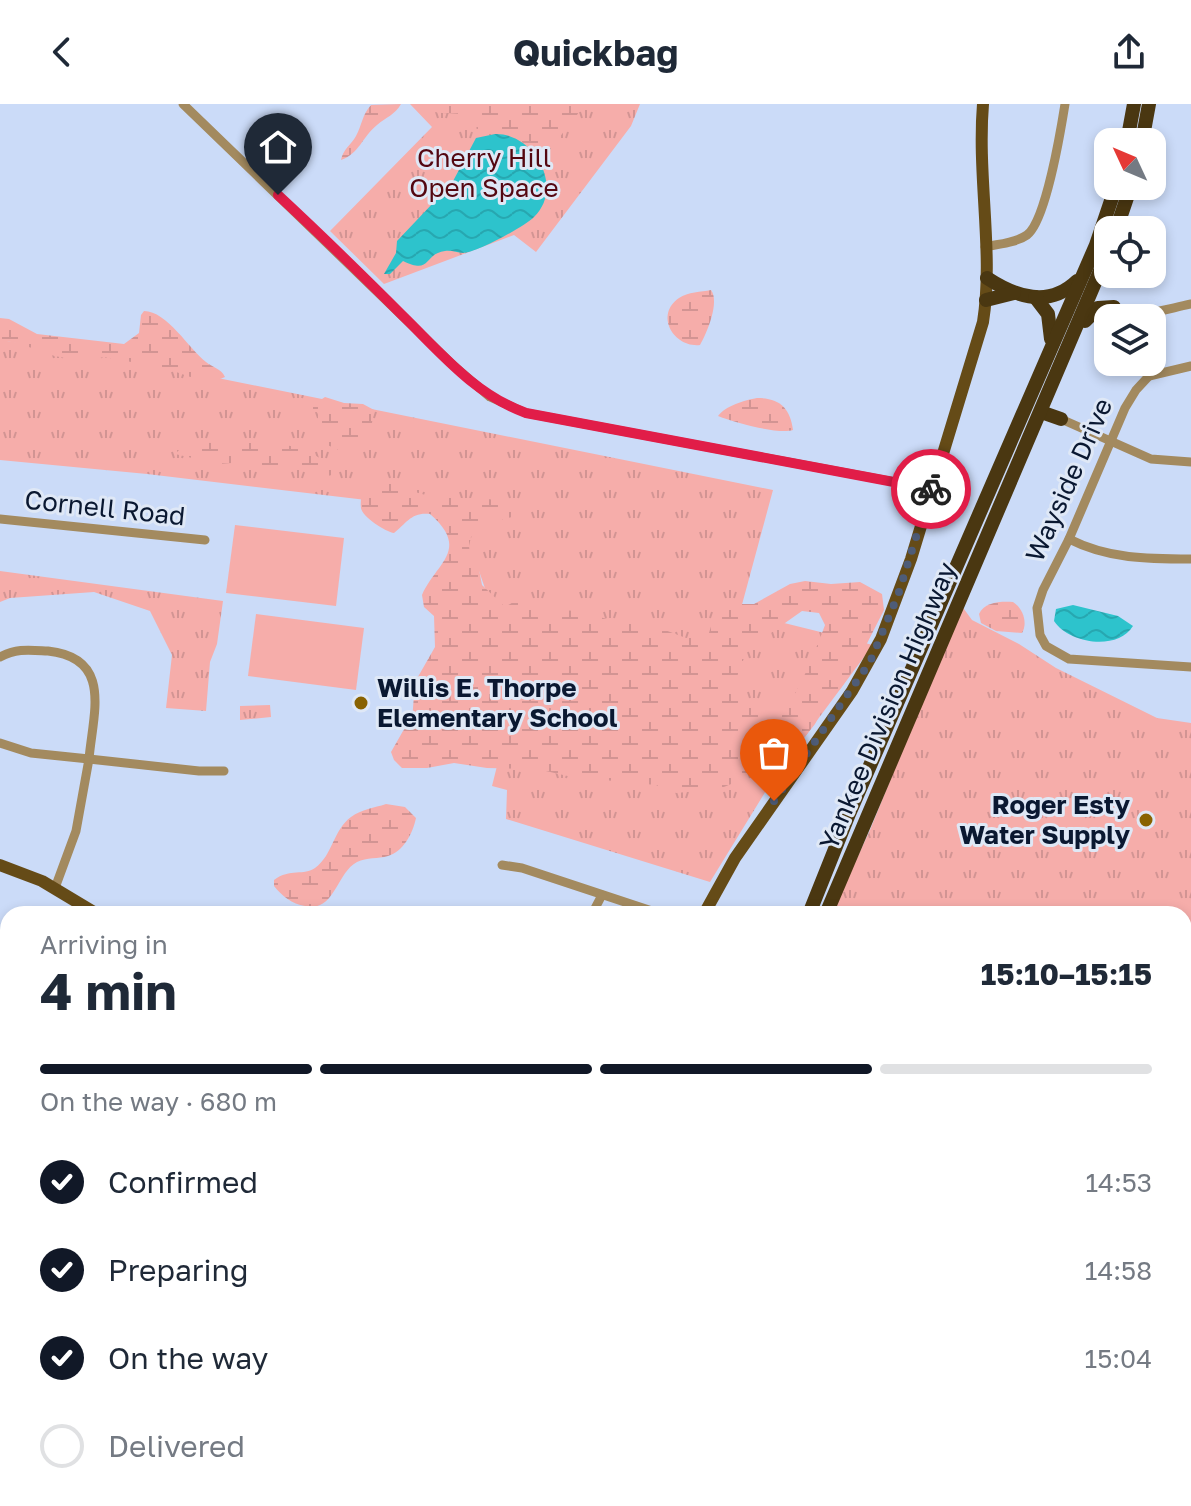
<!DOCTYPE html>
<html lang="en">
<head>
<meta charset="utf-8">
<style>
	:root { --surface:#fff; --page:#f2f2f3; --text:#1f2937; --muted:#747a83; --line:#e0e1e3; --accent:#111827 }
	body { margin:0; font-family:"Golos Text",sans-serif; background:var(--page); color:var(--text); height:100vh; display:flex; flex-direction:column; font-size:30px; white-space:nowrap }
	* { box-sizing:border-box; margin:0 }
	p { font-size:26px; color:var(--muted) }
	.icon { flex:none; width:44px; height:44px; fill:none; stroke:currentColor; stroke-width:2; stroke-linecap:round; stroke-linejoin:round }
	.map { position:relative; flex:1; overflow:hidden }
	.details { position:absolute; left:0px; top:802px; width:1192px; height:600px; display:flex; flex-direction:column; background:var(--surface); border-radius:24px 24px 0 0; box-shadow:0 4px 12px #0003 }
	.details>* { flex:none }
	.needle { width:52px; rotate:314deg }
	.controls { position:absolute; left:1094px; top:24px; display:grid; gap:16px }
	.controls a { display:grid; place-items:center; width:72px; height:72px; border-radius:16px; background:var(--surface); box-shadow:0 4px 12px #0003; font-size:40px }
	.pin { position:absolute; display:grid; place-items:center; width:68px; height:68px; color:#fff; margin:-82px -34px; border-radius:50% 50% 50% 0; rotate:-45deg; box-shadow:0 0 8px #0007 }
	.pin .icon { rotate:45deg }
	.courier { position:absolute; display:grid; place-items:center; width:80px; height:80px; margin:-40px; border:6px solid #e11d48; border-radius:50%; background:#fff; color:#222; box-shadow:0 2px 10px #0007 }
	.headline em { font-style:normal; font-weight:700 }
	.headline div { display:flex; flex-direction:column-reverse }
	.headline { display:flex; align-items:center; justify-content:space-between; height:136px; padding:0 40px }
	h1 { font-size:52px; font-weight:700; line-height:60px }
	.bar { display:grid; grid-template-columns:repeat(4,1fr); gap:12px 8px; align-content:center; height:96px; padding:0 40px }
	.bar i { height:10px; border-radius:6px; background:var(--line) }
	.bar .current { background:var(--accent) }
	.bar p { grid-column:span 4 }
	ol { padding:0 40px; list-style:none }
	li { display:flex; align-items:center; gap:24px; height:88px }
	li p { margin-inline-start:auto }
	li .icon { padding:8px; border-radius:50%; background:var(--accent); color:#fff; stroke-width:4 }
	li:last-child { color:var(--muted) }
	li i { width:44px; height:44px; border:4px solid var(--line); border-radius:50% }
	header { display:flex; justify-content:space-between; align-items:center; height:104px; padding:0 40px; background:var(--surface); font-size:36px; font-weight:700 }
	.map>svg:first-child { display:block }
	.grass { fill:url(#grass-tufts) }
	.wetland { fill:url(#wetland-marsh); fill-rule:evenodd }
	.pitch { fill:#f6adaa }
	.water { fill:url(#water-waves) }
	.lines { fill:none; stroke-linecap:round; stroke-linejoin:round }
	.stream { stroke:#2dc3cc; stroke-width:2 }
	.minor { stroke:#a38a5f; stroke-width:9 }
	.major { stroke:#654b17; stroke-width:12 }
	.highway { stroke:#4a3711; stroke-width:14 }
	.done { stroke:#4e5c77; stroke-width:8; stroke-dasharray:0 14.4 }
	.route { stroke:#e11d48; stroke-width:10 }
	.poi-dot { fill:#896201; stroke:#dfe8f6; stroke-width:3 }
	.labels { text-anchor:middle; stroke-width:6; stroke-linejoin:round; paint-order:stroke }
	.park-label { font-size:26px; fill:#540711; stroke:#dfe8f6 }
	.street-label { font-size:26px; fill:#0a1831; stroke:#dfe8f6 }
	.poi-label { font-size:26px; font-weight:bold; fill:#0a1831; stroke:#dfe8f6; text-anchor:start }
</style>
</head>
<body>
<header><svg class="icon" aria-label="back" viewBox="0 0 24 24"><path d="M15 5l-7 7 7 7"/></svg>Quickbag<svg class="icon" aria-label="share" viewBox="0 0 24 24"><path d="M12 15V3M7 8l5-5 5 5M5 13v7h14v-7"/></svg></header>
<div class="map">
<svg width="1191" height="1402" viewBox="0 0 1191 1402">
	<defs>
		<pattern id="grass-tufts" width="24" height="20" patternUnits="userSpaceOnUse" patternTransform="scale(2)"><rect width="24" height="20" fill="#f6adaa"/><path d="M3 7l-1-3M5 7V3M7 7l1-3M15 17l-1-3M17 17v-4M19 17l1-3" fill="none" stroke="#d29493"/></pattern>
		<pattern id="wetland-marsh" width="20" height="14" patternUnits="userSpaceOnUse" patternTransform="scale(2)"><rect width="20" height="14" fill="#f6adaa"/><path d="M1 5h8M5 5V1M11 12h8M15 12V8" fill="none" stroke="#d29493"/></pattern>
		<pattern id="water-waves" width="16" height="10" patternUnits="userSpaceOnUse" patternTransform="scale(2)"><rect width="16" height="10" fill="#2dc3cc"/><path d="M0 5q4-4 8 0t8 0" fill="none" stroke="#27a7b0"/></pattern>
	</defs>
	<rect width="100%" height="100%" fill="#cbdbf8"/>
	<g class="grass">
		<polygon points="410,0 640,0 631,22 536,148 514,131 384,180 330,127 432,23"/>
		<polygon points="0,236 104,251 773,386 740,508 873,541 772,677 710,778 506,715 507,686 492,682 502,642 490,499 479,467 434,404 147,370 0,356"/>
		<polygon points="0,467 223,497 217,540 210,558 206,607 166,604 172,551 150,507 94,488 10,494 0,498"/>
		<polygon points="961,501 972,516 1019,540 1056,564 1157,614 1191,619 1191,885 1184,884 1184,810 832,808 870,726"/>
		<polygon points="270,601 271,613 240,616 240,602"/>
		<polygon points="0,1240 8,1245 8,1293 0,1283"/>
	</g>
	<g class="wetland">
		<path d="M401,0C395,11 386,13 377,21C363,32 359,50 341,56C343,45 351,41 356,32C362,21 362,11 371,1Z"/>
		<path d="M430,0H583C576,18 560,27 553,46L539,42L532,44L518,36L495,30L476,34C482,0 450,14 432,7Z"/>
		<path d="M711,186C720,198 707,229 700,241C674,244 654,211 679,194C688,188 701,188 711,186Z"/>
		<path d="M144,207C167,207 189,245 206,258C213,264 221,264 225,273C205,283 185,269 165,265C147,261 128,257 110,254C94,252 77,257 60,253C38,249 23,237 0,237V214L9,215L37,230L124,240L139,229L141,211Z"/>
		<polygon points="325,293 344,299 363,300 374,306 369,338 365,342 339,346 318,337 318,309 313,306 313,301"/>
		<path d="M757,294C780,294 790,304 793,326C779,331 733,318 718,312C725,302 745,296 757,294Z"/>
		<path d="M198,338C252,344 290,326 336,366L335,370L328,372L318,364L311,362L288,366L245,358L218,360L175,350L184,341Z"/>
		<path d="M382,376C399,379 413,389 430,392C457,398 493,387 515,406V410L512,413L482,420L471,433L469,442L470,451L478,460L482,481L505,503L515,497L535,504L576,507L611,516L657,523L686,534L708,532L714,513L723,506L740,500H754L790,480L805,477L831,480L860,478L882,490L884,506L855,563L841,584L826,599L815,620L776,670L770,671L762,666H753L736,678L719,685L676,689L656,681L572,673L537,665L487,664L454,659L427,664H402L394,656L391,648L403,627L412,617L415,578L435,543L434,512L424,503L422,491C436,459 471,446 430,410C411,408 407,419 394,429C386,428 362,413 361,404C360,398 362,389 362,383L369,377ZM802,507L819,509L825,521C816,545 801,584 786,604L770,603L741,595L735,578L747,546Z"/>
		<path d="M1013,498C1023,504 1028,519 1022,529L996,527L981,519L979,510C984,498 1001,497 1013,498Z"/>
		<path d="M386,700L405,703L416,714C413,729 403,748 388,752C378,755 367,753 357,758C336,769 335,809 305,802C292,800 282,792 274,782V776C290,764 304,772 315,764C333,751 333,726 351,713C362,705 374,704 386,700Z"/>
		<polygon points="1184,896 1191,897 1191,956 1184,952"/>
		<polygon points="98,1394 143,1394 146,1402 104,1402"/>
	</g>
	<g class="pitch">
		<polygon points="235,421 344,434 336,502 226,489"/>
		<polygon points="256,510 364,524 356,586 248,572"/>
	</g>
	<g class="water">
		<path d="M495,30C534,29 565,83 534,113C524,123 476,149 463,149C457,149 452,146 445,147C423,150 432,171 403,157L390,170H384L396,149L397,137L452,79L476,34Z"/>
		<path d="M1073,501L1118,512L1133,522C1118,547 1069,540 1054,517L1056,505Z"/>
	</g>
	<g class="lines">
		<g class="stream">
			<polyline points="0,1258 8,1270"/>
			<polyline points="101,1394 110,1402"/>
		</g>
		<g class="minor">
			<polyline points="183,0 454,262 490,293 526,309 932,385"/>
			<path d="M985,143C997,140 1016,139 1027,131C1046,117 1061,25 1065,0"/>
			<path d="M1114,203C1150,213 1157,207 1191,200"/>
			<polyline points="1148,258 1149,272 1136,286 1125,304 1069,435 1043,486 1037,504 1040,531 1046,542 1069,555 1191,563"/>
			<polyline points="1149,272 1191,262"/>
			<polyline points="1061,315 1151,355 1191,358"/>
			<polyline points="0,415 205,436"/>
			<path d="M1069,435C1108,455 1148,455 1191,455"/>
			<path d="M0,553C17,544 29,546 48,547C113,554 93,609 89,655L31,649L0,639"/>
			<polyline points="502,761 522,764 661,810"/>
			<polyline points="55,784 76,727 89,655 199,667 224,667"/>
			<polyline points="592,810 602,791"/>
			<polyline points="0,935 8,932"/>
			<polyline points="0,1131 8,1135"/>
			<polyline points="1184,1143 1191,1145"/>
			<polyline points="0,1364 8,1379"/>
			<polyline points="16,1394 20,1402"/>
			<polyline points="206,1394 210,1402"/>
			<polyline points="922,1394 928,1402"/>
			<polyline points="41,1402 44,1394"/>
			<polyline points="235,1402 240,1394"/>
		</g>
		<g class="major">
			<polyline points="0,761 42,777 97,810"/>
			<path d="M704,810L735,754L852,587L881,535L911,455L983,218C994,149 977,73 983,0"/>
			<polyline points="1184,1347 1191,1345"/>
			<polyline points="334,1402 340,1394"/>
			<polyline points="666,1402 667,1394"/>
			<polyline points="1007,1402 1032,1394"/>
		</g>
		<g class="highway">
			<polyline points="1127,38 1134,0"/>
			<polyline points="1142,38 1149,0"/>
			<polyline points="1116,126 1131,82"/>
			<path d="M987,174C1016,193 1049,204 1077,177"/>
			<polyline points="1035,193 1048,210 1051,235"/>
			<polyline points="986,196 1014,189"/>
			<polyline points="1085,217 1098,204 1114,203"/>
			<polyline points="1041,308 1061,315"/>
			<polyline points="809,810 849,710 1096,141 1116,82"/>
			<polyline points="826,810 1108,148"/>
			<polyline points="759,1394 761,1402"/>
			<polyline points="770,1394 772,1402"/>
			<polyline points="794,1394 801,1402"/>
			<polyline points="720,1402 720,1394"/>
		</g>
	</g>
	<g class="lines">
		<polyline class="done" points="774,697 870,558 898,491 931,385"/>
		<path class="route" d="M278,91C320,130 361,170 402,211C441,249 474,290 526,309L931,385"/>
	</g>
	<g class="poi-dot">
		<circle cx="361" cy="599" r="8"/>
		<circle cx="1146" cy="716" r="8"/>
	</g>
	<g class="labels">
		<g class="park-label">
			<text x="484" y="63">Cherry Hill<tspan x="484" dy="30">Open Space</tspan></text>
		</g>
		<g class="street-label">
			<text transform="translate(1069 376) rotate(-66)" y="9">Wayside Drive</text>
			<text transform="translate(105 404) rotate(6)" y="9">Cornell Road</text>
			<text transform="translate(888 602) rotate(-67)" y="9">Yankee Division Highway</text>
		</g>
		<g class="poi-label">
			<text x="377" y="593">Willis E. Thorpe<tspan x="377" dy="30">Elementary School</tspan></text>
			<text x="1130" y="710" text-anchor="end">Roger Esty<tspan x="1130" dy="30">Water Supply</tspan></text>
		</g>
	</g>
</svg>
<div class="controls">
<a><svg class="needle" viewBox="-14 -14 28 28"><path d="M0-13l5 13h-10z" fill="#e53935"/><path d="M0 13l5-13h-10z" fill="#747a83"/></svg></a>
<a><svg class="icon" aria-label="locate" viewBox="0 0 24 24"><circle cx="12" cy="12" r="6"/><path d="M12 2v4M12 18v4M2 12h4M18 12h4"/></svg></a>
<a><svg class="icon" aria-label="layers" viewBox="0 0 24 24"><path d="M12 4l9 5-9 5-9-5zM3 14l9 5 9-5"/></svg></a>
</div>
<div class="pin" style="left:774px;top:697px;background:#ea580c"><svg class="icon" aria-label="bag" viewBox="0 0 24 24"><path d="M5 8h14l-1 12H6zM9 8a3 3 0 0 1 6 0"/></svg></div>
<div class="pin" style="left:278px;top:91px;background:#1f2937"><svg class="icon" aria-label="home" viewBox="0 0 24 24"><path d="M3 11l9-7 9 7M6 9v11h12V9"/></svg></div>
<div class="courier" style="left:931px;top:385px"><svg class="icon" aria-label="bike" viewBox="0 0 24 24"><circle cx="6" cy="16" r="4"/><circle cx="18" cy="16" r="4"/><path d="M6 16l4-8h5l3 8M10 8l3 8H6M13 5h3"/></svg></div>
<section class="details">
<div class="headline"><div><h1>4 min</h1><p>Arriving in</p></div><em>15:10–15:15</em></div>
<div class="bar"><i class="current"></i><i class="current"></i><i class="current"></i><i></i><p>On the way · 680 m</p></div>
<ol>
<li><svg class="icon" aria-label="check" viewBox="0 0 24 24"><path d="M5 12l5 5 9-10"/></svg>Confirmed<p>14:53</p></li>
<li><svg class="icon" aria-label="check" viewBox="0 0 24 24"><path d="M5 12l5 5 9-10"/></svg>Preparing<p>14:58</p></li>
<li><svg class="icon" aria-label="check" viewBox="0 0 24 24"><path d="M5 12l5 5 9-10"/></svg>On the way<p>15:04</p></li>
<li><i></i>Delivered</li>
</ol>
</section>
</div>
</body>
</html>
